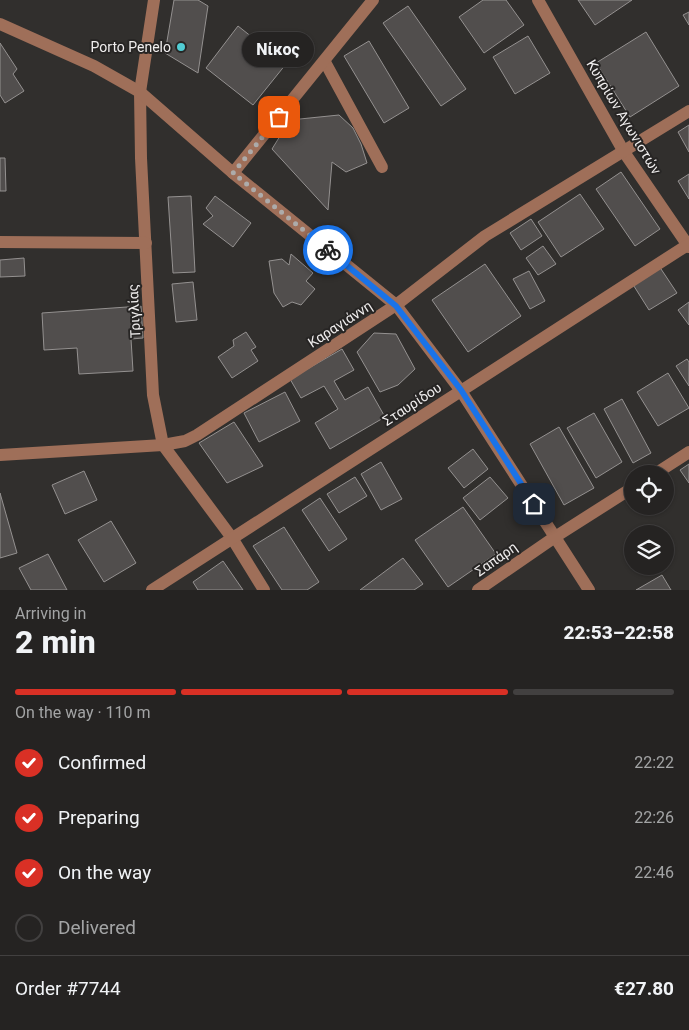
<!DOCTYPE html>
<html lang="en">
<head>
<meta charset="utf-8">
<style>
	:root { --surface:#252322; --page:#312f2f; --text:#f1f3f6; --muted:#a3a4a5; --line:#424040; --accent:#d93025 }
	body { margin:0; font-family:Roboto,sans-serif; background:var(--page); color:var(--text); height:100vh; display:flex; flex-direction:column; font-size:19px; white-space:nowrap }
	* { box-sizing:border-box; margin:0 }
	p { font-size:16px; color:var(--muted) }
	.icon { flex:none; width:28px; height:28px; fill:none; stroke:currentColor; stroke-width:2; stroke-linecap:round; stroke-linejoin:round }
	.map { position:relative; height:590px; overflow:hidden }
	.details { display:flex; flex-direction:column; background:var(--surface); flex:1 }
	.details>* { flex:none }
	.tools { position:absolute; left:624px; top:465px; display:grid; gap:10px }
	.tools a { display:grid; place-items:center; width:50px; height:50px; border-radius:50%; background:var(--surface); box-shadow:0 1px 4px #0004,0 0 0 1px var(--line); font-size:25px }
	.pin { position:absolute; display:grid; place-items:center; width:42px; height:42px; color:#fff; margin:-21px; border-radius:10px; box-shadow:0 2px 8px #0006 }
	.courier { position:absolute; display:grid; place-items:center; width:50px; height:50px; margin:-25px; border:4px solid #1a73e8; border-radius:50%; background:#fff; color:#222; box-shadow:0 1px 6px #0007 }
	.bubble { position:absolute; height:35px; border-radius:18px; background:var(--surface); box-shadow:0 1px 4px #0004,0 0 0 1px var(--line); font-size:16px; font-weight:800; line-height:35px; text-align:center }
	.summary em { font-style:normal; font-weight:800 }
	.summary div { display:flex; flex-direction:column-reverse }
	.summary { display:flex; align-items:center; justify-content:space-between; height:85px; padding:0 15px }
	h1 { font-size:32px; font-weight:800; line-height:38px }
	.bar { display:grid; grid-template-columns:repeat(4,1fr); gap:8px 5px; align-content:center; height:60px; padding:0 15px }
	.bar i { height:6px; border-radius:4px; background:var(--line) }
	.bar .active { background:var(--accent) }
	.bar p { grid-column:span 4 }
	.line { display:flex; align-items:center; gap:12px; padding:0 15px; border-top:1px solid var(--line) }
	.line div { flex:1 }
	ol { padding:0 15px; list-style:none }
	li { display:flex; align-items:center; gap:15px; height:55px }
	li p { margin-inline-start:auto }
	li .icon { padding:5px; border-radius:50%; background:var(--accent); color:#fff; stroke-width:4 }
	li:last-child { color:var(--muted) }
	li i { width:28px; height:28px; border:2px solid var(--line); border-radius:50% }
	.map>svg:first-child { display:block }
	.building { fill:#514e4d; stroke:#949190 }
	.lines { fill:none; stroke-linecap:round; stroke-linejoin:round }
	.minor { stroke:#9f6f59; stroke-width:12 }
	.done { stroke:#adabaa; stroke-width:5; stroke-dasharray:0 9 }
	.route { stroke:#1a73e8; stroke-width:6 }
	.poi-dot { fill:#51ccd3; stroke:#272524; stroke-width:2 }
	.labels { text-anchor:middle; stroke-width:4; stroke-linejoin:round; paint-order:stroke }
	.poi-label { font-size:14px; fill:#f0eeee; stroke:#272524; text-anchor:end }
	.street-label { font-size:14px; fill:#f0eeee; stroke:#272524 }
</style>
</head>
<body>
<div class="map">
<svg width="689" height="590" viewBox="0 0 689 590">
	<rect width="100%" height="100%" fill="#312f2d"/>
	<g class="building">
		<polygon points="174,0 198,0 208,6 198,73 165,53"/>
		<polygon points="483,0 506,0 524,25 484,53 459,17"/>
		<polygon points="578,0 632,0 595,25"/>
		<polygon points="408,6 466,89 441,106 383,23"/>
		<polygon points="689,12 689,25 683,15"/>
		<polygon points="238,26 286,64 253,105 206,68"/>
		<polygon points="646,32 679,86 630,117 596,63"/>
		<polygon points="528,36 550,73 515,94 493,57"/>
		<polygon points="369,41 409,108 384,123 344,56"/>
		<polygon points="0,43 17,69 13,74 24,91 5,103 0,95"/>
		<polygon points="339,115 353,128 361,144 367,163 346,172 332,162 328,210 272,149 290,120"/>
		<polygon points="689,125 689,152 678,132"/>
		<polygon points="0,158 5,158 6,191 0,191"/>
		<polygon points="621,172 660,229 635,246 596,189"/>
		<polygon points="689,174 689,199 678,181"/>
		<polygon points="580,194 604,229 561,257 538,222"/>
		<polygon points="191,196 195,272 173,273 168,197"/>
		<polygon points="215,196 251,223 233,247 203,224 213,216 206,208"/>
		<polygon points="531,219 542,236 521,250 510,233"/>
		<polygon points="543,246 556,264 538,275 526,258"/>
		<polygon points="291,254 313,273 306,281 315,289 301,305 292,302 283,307 274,293 269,261 282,259 289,265"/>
		<polygon points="24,258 25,276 0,277 0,260"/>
		<polygon points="485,264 521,316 468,352 432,300"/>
		<polygon points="659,266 677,293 649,310 632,283"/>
		<polygon points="529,271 545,301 530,309 513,279"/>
		<polygon points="193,282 197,320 176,322 172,284"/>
		<polygon points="689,302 689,325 678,310"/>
		<polygon points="141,306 143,338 131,339 133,371 79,374 77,348 44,350 42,313"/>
		<polygon points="246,332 256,347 251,350 258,361 232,378 218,357 234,346 233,340"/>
		<polygon points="374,333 396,334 415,369 398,385 380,392 357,352"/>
		<polygon points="342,349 354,370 334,381 345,400 368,387 385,417 330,449 315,423 338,409 324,386 301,398 290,379"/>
		<polygon points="687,359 689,362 689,386 676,366"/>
		<polygon points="668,373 689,408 658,426 637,392"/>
		<polygon points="285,392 300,421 259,442 244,413"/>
		<polygon points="622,399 651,453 633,463 604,409"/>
		<polygon points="594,413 622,462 596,478 567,428"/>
		<polygon points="234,422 263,466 227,483 199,443"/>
		<polygon points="559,427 594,488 564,505 530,444"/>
		<polygon points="473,449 488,469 464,488 448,468"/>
		<polygon points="381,462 402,499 381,510 361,474"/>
		<polygon points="689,464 689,483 680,470"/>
		<polygon points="84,471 97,500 65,514 52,485"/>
		<polygon points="355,477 367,496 339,513 327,494"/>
		<polygon points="490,477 508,498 480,520 463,498"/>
		<polygon points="0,493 17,553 0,558"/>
		<polygon points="320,498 347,539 329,551 302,510"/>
		<polygon points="463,507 496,554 448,587 415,540"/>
		<polygon points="111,521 136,563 104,582 78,540"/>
		<polygon points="284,527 319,582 307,590 282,590 253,546"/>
		<polygon points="48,554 67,590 31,590 19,568"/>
		<polygon points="403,558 423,584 414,590 360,590"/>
		<polygon points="223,561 243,590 198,590 193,582"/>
		<polygon points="662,575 671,590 636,590"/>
	</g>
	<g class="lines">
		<g class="minor">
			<polyline points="154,0 140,92 141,158 153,395 163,445 232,538 264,590"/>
			<polyline points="538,0 624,152 689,247"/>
			<polyline points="0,24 94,66 140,92 233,173 396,305 461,391 589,590"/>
			<polyline points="325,62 382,167"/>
			<polyline points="233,173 373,0"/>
			<polyline points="0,242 146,243"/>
			<polyline points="0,455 163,445 185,441 197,435 396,305 485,236 689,111"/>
			<polyline points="655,474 689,452"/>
			<polyline points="152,590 689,244"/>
			<polyline points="478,590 555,537 632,488"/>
		</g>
	</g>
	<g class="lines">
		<polyline class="done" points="279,117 233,173 328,250"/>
		<polyline class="route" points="328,250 396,306 461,390 534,504"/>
	</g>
	<circle class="poi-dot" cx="181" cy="47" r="5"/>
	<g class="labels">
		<g class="poi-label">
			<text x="171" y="52">Porto Penelo</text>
		</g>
		<g class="street-label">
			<text transform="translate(624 117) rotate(59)" y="5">Κυπρίων Αγωνιστών</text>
			<text transform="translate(134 311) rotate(-93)" y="5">Τριγλίας</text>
			<text transform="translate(340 324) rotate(-33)" y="5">Καραγιάννη</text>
			<text transform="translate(412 404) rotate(-33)" y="5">Σταυρίδου</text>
			<text transform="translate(496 559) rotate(-35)" y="5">Σαπάρη</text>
		</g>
	</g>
</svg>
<div class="tools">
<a><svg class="icon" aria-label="locate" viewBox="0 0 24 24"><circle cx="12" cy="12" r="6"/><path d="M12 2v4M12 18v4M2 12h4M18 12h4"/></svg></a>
<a><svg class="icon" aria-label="layers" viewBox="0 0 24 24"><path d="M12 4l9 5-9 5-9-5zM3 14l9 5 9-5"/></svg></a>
</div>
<div class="pin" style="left:279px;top:117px;background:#ea580c"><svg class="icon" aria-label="bag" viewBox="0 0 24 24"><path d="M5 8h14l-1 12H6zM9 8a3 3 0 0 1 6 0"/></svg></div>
<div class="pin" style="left:534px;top:504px;background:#1f2937"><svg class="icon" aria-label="home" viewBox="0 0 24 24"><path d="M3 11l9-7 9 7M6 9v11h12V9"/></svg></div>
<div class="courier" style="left:328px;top:250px"><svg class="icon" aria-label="bike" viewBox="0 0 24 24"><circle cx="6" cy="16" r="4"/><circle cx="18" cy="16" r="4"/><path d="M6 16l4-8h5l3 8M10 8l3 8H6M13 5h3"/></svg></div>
<div class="bubble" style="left:242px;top:32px;width:72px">Νίκος</div>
</div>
<section class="details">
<div class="summary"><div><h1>2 min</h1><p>Arriving in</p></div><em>22:53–22:58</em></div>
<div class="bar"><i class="active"></i><i class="active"></i><i class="active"></i><i></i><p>On the way · 110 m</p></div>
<ol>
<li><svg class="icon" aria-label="check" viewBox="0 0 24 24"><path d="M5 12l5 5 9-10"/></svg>Confirmed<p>22:22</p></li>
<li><svg class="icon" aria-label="check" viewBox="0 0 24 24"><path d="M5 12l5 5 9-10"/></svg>Preparing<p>22:26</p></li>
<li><svg class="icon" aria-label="check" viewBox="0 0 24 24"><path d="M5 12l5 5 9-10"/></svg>On the way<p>22:46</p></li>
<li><i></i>Delivered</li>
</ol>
<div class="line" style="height:65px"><div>Order #7744</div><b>€27.80</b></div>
</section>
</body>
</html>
